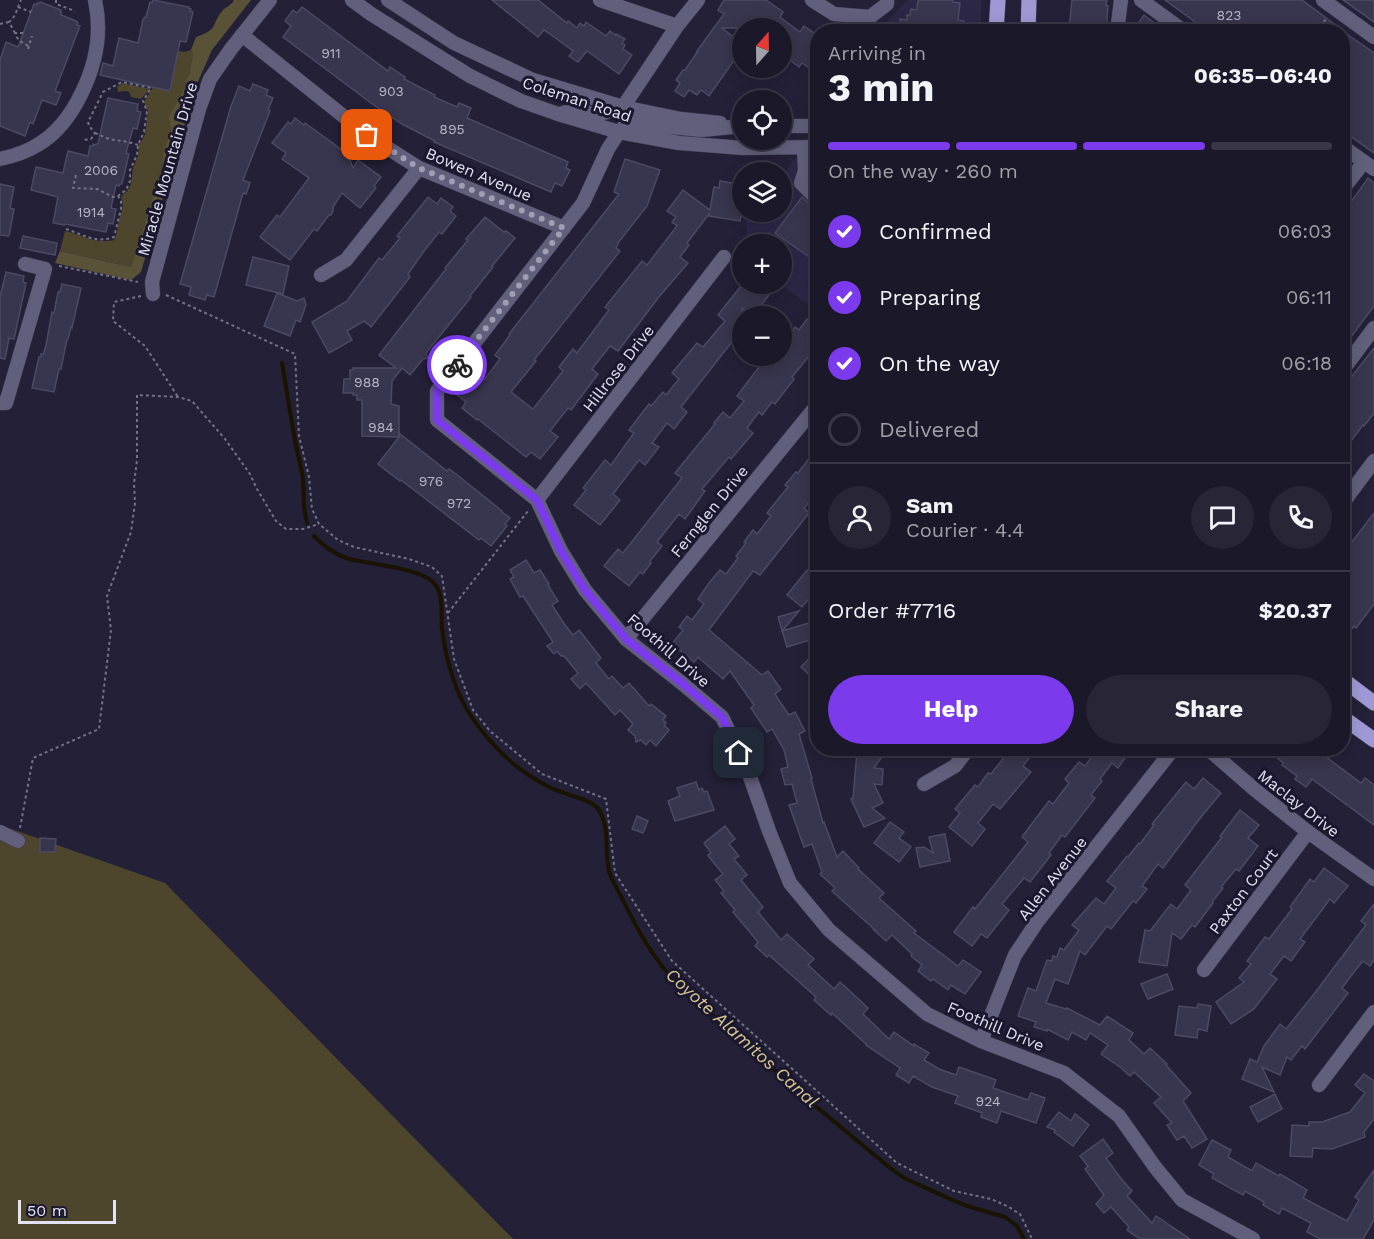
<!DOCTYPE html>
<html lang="en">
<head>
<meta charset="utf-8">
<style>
	:root { --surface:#1b182a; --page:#282536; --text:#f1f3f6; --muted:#a0a0a8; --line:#393747; --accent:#7c3aed }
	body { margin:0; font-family:"Work Sans",sans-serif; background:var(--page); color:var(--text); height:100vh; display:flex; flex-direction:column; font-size:22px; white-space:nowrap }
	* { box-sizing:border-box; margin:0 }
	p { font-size:20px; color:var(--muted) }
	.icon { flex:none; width:33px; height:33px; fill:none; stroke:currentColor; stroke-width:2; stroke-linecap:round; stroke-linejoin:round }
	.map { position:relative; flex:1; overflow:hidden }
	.sheet { position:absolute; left:810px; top:24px; width:540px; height:732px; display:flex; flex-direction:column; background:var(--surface); border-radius:24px; box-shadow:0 3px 15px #0003,0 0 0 2px var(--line) }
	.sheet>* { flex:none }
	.needle { width:39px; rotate:20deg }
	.buttons { position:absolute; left:732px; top:18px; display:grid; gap:12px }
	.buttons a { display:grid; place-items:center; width:60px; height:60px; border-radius:50%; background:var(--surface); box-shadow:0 3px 15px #0003,0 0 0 2px var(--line); font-size:30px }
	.scale { position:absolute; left:18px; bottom:15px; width:98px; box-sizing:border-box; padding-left:6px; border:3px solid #e3e2f2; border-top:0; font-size:16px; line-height:21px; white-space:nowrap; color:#e3e2f2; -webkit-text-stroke:4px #1a172e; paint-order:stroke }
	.pin { position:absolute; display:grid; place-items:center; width:51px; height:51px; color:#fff; margin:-26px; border-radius:12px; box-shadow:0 3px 9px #0006 }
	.courier { position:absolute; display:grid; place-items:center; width:60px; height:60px; margin:-30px; border:4px solid #7c3aed; border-radius:50%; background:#fff; color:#222; box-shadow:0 2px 8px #0007 }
	.headline em { font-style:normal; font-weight:700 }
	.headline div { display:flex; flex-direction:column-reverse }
	.headline { display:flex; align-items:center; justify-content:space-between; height:102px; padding:0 18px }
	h1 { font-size:39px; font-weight:700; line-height:45px }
	.bar { display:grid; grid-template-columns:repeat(4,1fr); gap:9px 6px; align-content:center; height:72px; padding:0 18px }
	.bar i { height:8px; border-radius:4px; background:var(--line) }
	.bar .active { background:var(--accent) }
	.bar p { grid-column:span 4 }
	.line { display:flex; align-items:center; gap:15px; padding:0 18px; border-top:2px solid var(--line) }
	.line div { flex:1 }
	.round { display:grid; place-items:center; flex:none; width:63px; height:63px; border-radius:32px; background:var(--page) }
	ol { padding:0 18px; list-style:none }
	li { display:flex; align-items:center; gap:18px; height:66px }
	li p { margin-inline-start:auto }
	li .icon { padding:6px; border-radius:50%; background:var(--accent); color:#fff; stroke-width:4 }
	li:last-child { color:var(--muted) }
	li i { width:33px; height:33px; border:3px solid var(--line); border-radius:50% }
	.cta { display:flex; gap:12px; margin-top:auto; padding:12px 18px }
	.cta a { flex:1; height:69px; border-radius:36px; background:var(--accent); color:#fff; font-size:24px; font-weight:700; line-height:69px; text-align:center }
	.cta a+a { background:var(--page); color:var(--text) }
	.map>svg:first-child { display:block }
	.built { fill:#2c2746 }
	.green { fill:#4d462c }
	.forest { fill:#5a5237 }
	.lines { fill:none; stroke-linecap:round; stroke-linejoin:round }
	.stream { stroke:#191300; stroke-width:4 }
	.building { fill:#38354e; stroke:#4c4964; stroke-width:1.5 }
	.minor-casing { stroke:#3f3b52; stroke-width:15 }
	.major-casing { stroke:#3f3b52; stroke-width:16 }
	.path { stroke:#747286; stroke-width:2; stroke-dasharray:3 3; stroke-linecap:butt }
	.minor { stroke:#625f7c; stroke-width:14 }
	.major { stroke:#a098d5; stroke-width:15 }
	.done { stroke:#a09eb1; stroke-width:6; stroke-dasharray:0 10.8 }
	.route { stroke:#7c3aed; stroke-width:8 }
	.labels { text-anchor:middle; stroke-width:6; stroke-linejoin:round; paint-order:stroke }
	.number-label { font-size:14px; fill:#b8b7c9 }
	.street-label { font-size:16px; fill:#e3e2f2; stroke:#1a172e }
	.water-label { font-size:18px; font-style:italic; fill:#d6c791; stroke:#1a172e }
</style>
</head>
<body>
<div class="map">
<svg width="1374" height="1239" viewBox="0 0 1374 1239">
	<rect width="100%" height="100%" fill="#242038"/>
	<g class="built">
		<polygon points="908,0 981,0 981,31 876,32"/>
		<polygon points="817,120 817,311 780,284 782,284 782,244 748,244 746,222 754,212 782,212 782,176 792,163"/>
	</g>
	<g class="green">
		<path d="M191,50L193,54L189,75C184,81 186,88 182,95C177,103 172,110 168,119L171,125L172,132L163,164L131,267L60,251L65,231C84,235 93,244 114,240C118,233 117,228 119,221C121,210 125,209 121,197L128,190L131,184L133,168L138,156L139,145L145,135L148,111L144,102L153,87L170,91L178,51L185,52Z"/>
		<polygon points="122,83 150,89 141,99 131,97 129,92 126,91 118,92 117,87"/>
		<polygon points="0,825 165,883 513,1239 0,1239"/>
	</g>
	<path class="forest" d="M234,0H251L212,50L196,86L141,272L131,280L55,263L60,251L131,267L163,164C163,159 163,153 165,148C169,137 175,130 168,119C172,109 178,102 182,93C186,86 184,81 189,75L193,54L191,50L196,37C220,29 210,25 223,10C227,6 231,6 234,0Z"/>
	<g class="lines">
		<g class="stream">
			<polyline points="282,363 295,441 303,477 304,507 307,523"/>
			<path d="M314,536C325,547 334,554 349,559C370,564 416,568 432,581C435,584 438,587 439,592C443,603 441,616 442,628C444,646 448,664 454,681C462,706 477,727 495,746C509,762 530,777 549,787C562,794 592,799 598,809C611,827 604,851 609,871C612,881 618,891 623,900C637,930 654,959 677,984L807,1099L889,1167L904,1178L948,1198L967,1206L1005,1217L1017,1226L1024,1239"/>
		</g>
	</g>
	<g class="building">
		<polygon points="153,0 189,7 189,9 191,9 190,11 193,12 186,42 180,41 170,91 100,75 103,63 113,66 119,38 138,43 143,19 145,17 146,17 150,2 152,3"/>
		<polygon points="492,0 538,0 567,23 568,21 577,28 580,23 584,26 586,22 606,36 610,31 615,35 616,34 625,39 622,43 625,45 623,49 632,55 619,74 587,51 578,62 569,56 573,51 561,42 544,30 538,37"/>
		<polygon points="724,0 766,0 783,12 780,17 800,32 804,26 818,36 818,74 802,63 799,67 782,54 782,28 722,28 742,44 742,47 740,50 741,54 737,56 709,96 701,90 697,95 689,90 684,97 675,91 680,83 676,80 683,70 685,70 698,51 697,51 724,14 718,10"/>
		<polygon points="918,0 953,0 953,2 960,3 958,20 964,21 963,31 899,32 900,19 907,20 907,15 910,15 911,9 917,10"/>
		<polygon points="1072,0 1107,0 1106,5 1108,6 1106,32 1069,29"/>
		<polygon points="1165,0 1302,0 1345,32 1344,32 1374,53 1374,153 1342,130 1342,32 1209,32"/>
		<polygon points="1343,0 1374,0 1374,22"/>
		<polygon points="40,2 61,10 61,15 76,21 78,23 77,25 80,26 55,91 61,93 56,105 42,100 33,124 30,122 25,136 0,126 0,60 6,42 18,47 34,4 37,5 37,3 39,3"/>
		<polygon points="302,7 388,71 390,67 405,77 404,79 435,95 434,97 457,107 459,103 471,108 467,118 568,162 566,168 570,170 562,186 555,183 551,192 434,142 435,141 402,124 371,103 283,37 291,26 285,21 293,10 297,13"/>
		<polygon points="1144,15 1166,32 1132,32"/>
		<polygon points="253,84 268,90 266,95 273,98 268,110 270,111 243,180 250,183 246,194 243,193 214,297 207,295 205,300 189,295 191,287 180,284 231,106 239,86 250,91"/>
		<polygon points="108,98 138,104 137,111 141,112 137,129 133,128 126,153 129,154 122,184 119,184 119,186 116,185 111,208 116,209 113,224 108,223 106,232 65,224 64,225 53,223 58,197 31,190 36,167 63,173 68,151 88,156 90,146 93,146 93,144 95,145 96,144 98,144"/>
		<polygon points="295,118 304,125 305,123 341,149 347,152 353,168 358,160 381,177 374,186 376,188 360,208 342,193 333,207 333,211 331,215 329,215 317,231 314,229 290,260 260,237 277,215 280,217 309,178 282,159 286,153 272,143 288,122 291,124"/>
		<polygon points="625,159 660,170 647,206 618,243 618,244 616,248 620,251 534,360 536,361 511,392 533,409 563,371 559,367 573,349 577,353 609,310 605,307 622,286 642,261 647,265 677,226 672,222 676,217 667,211 683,190 710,210 714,187 719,188 720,181 742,185 742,210 740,221 709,216 709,214 687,243 689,245 680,257 688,263 658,298 618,351 610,346 592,369 598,374 571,410 568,408 550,431 558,437 540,459 531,452 526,457 478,419 477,420 462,408 466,402 456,394 474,372 484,380 500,359 495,355 510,335 509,334 619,194 614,192"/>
		<polygon points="1368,178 1374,183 1374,306 1342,349 1342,210 1349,201 1351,202"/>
		<polygon points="0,184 14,187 10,208 14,209 9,236 0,235"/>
		<polygon points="428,197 437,204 441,198 453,207 450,211 456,216 442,234 439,232 424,251 408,274 410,277 371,327 364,321 347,331 352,340 329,353 312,322 347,301 379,258 382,260 400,238 397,236"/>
		<polygon points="802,197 812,206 818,209 818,263 775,233"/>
		<polygon points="485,217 504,232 506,231 515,238 492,266 493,267 470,296 471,297 426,353 428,358 423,359 410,375 402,368 392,381 391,404 399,406 399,436 400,434 447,471 449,469 456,474 502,511 502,512 510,518 505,524 507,526 491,546 481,538 479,540 401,480 400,481 378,464 399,437 362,436 362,400 357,400 357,395 353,395 353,393 343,393 344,379 350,379 350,370 353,370 353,368 396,368 379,355 446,269 445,268 468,240 466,239"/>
		<polygon points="23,236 57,243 55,255 20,248"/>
		<polygon points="253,257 289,266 283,294 246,285"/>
		<polygon points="6,272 24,276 23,282 26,283 14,339 9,338 5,359 0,358 0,297"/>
		<polygon points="62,284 81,288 72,328 71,327 68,339 67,339 61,369 59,369 54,392 32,388 39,357 41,357 41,354 43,355 46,345 52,312 54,313 58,292 60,292"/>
		<polygon points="753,284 762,284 772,291 753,316 742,308 742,329 681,407 687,412 674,429 667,423 652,443 659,447 645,465 639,460 613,494 620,500 600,525 574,505 586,490 583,488 605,460 611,465 634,433 629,430 649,404 651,406 663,392 666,395 679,379 672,373 697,343 703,347 725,321 718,315 741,286 742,285 742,287 747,290"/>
		<polygon points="277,293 297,301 304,298 306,305 300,322 296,320 290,336 264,326"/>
		<polygon points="807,319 818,327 818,345 792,377 794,379 775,404 772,402 762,415 759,412 747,428 753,433 731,459 729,457 702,489 705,491 685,519 679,514 657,542 662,546 650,561 651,563 643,574 640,572 629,586 604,566 618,549 623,553 682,478 675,473 715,424 714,423 723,412 730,418 744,401 737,396 759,367 768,356 782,356 782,344 795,327 799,330"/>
		<polygon points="1374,348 1374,413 1364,426 1363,425 1342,453 1342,389"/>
		<polygon points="818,453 818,491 804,508 809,513 760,575 753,571 709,630 762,675 768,671 781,689 775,694 780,702 789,715 795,712 805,731 799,734 812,778 811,779 823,823 824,822 837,857 843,851 859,868 858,869 884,893 879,898 916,931 914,933 958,966 963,960 981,972 965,994 951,985 948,990 933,979 931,981 918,971 922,965 911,956 912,954 892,935 886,941 874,930 875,930 832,891 835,888 820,874 822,872 812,844 804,847 789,805 797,803 792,784 785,785 781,769 788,767 784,750 772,729 767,732 751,708 754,705 730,671 723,679 698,657 694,662 672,644 683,630 679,627 687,616 692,620 704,604 698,599 709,583 720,570 726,574 738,558 736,556 746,543 744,542 753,530 757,534 771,516 767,513 788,487 785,485 796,472 798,473 808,460 810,462"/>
		<polygon points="1374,513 1374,604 1356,628 1354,626 1342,642 1342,555"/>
		<polygon points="526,560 534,573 540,570 549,584 548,585 558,601 552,605 565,625 573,635 579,630 601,658 596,663 609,679 612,676 623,688 629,683 649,706 651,704 666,716 663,720 666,723 664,725 669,730 656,746 650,740 646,745 641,740 636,742 635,736 628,730 633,724 620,710 615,715 586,683 580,689 571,679 578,673 564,656 561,656 557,651 554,654 547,646 553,642 523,596 520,597 510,579 514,577 510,570"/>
		<polygon points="818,563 818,600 812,595 802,607 787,595 807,570 810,573"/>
		<polygon points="799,611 782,631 809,623 813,639 787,647 778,617"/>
		<polygon points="818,649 818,683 801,667"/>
		<polygon points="996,748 1037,748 1023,766 1031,772 1000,809 993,804 978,823 985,829 972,846 949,827 960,813 955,809 975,785 978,787 988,773 991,774 1005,756"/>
		<polygon points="1098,748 1132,748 1118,768 1112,763 1100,779 1102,781 1091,795 1095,798 1065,837 1062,835 1049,853 1051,855 1030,882 1024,878 1002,904 1009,910 987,938 981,934 972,946 954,932 973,907 975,909 1028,842 1022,837 1049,801 1053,804 1069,783 1065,779 1079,762 1085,766"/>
		<polygon points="1266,748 1314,748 1361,783 1365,778 1374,785 1374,825 1312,779 1306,787 1295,779 1297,776 1282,765 1283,763"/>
		<polygon points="857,752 884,754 874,768 883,769 882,785 874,784 883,803 872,808 885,818 864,827 851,799 853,798"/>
		<polygon points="1203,778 1221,793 1201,817 1163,868 1158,864 1142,886 1147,889 1136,903 1133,901 1111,929 1107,926 1085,955 1080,951 1068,984 1055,979 1046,1003 1066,1009 1067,1008 1100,1025 1107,1016 1133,1033 1129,1040 1144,1054 1150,1048 1167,1064 1166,1065 1191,1093 1183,1101 1207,1139 1192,1148 1184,1136 1177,1140 1167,1125 1172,1123 1154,1103 1161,1097 1134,1072 1130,1076 1120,1067 1101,1054 1108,1045 1090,1033 1086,1040 1072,1032 1068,1040 1047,1029 1047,1031 1034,1027 1036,1022 1018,1016 1028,988 1036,991 1047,960 1052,961 1053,956 1057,957 1060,948 1064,950 1079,930 1072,925 1096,898 1104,904 1116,888 1107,881 1127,856 1128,857 1139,843 1140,844 1154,825 1152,824 1186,782 1194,789"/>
		<polygon points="696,782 699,790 702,788 704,792 707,791 714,810 675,821 668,801 680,796 677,788"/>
		<polygon points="1240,810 1259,825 1248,838 1258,846 1239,871 1236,869 1221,887 1223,888 1212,902 1213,903 1195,927 1192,925 1181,939 1172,933 1167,966 1139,962 1145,930 1150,931 1171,904 1177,909 1191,890 1185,885 1222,837 1220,836"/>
		<polygon points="637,816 648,821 643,833 632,829"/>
		<polygon points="890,822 904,832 899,838 911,847 899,862 874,843"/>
		<polygon points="725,826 735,839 729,844 739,856 734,859 747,875 741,880 763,907 758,912 781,940 787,934 814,959 808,965 834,989 840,982 852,993 868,1008 863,1014 889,1039 894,1032 914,1046 914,1044 929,1053 924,1060 939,1069 956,1075 959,1067 996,1080 993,1088 1028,1100 1031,1093 1045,1098 1036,1123 1001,1111 997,1123 981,1117 982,1113 955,1103 958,1096 932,1087 913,1076 909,1083 896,1075 900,1068 866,1045 866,1044 832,1013 831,1015 814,1000 816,997 769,955 767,957 755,946 758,942 733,912 735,910 721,893 724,891 715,880 723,874 709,857 708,855 711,853 704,843"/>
		<polygon points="945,834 950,861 920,867 916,848 924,847 933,853 929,837"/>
		<polygon points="40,838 56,839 55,852 40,852"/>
		<polygon points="1324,868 1348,886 1334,903 1330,899 1300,939 1305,942 1291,961 1284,956 1270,974 1277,979 1254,1009 1231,1024 1216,1002 1244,982 1239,978 1251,964 1247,961 1265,937 1269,939 1292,909 1290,907 1310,879 1314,882"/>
		<polygon points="1374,904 1374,960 1370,966 1363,961 1354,972 1342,988 1348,993 1305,1049 1302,1046 1291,1060 1287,1057 1280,1075 1262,1067 1274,1092 1242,1079 1250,1059 1257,1062 1264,1046 1280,1024 1286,1029 1314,994 1366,925 1361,921"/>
		<polygon points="1167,974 1173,989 1148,999 1141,984"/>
		<polygon points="1198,1004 1211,1006 1207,1031 1198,1029 1197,1038 1175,1035 1179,1006 1197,1008"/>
		<polygon points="1364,1074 1374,1081 1374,1119 1364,1132 1365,1137 1332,1149 1313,1148 1312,1157 1290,1156 1292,1125 1309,1126 1309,1122 1322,1122 1350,1112 1365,1093 1355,1085"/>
		<polygon points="1275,1094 1282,1109 1258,1122 1250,1107"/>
		<polygon points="1059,1112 1071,1121 1075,1114 1089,1125 1073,1146 1054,1132 1055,1130 1047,1127"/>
		<polygon points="1103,1139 1113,1153 1106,1158 1119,1176 1132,1191 1127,1196 1152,1223 1156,1216 1190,1239 1140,1239 1127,1230 1129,1227 1111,1207 1104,1213 1096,1204 1104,1195 1085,1169 1088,1166 1080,1156"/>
		<polygon points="1212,1140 1231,1150 1228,1157 1252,1171 1256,1163 1279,1176 1280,1174 1307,1190 1303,1198 1347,1221 1359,1200 1355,1197 1374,1170 1374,1220 1363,1239 1320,1239 1307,1232 1311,1223 1282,1208 1279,1214 1263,1205 1264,1202 1245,1191 1243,1195 1212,1178 1214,1174 1199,1165"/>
	</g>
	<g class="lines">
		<defs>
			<g id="minor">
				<polyline points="352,0 371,14 470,76 521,101 558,114 619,132 679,143 743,148 818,147"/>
				<polyline points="388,0 454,43 533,80 623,107 681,119 720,123"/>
				<polyline points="600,0 677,26"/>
				<polyline points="812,0 834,14 870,17 887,4 887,0"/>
				<polyline points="1141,0 1185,32"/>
				<polyline points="1323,0 1374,37"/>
				<polyline points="1117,32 1121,0"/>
				<polyline points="242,35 367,135 419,168 564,228"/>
				<polyline points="560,114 577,109 592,114 603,113 623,107 677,26 698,0"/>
				<polyline points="742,126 702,130 628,123 619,132 608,149 583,203 437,391 437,420 537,500 561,551 585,590 626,639 683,684 722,717 748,771 769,831 790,883 829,930 927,1014 981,1041 1064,1073 1119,1116 1155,1167 1182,1200 1253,1239"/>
				<polyline points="782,126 818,126"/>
				<polyline points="1342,146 1374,169"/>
				<polyline points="804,148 805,171 801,183 818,200"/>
				<path d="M0,159C14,156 27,152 39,144C74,123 98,68 98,28C98,19 97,9 95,0"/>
				<polyline points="1342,190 1364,162"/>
				<polyline points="321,275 346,260 419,168"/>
				<polyline points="153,294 152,282 199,109 210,79 231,49 270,0"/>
				<polyline points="1342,371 1374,328"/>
				<polyline points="0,403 6,403 45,269 25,264"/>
				<polyline points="537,500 724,257"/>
				<polyline points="1342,504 1374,461"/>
				<polyline points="626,639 818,404"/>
				<polyline points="1207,748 1254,789 1308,832 1374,879"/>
				<polyline points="924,784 955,766 969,748"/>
				<polyline points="0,832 18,841"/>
				<polyline points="1204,970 1308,832"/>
				<polyline points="981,1041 1015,955 1037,922 1174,748"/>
				<polyline points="1319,1085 1374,1012"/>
			</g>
			<g id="major">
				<polyline points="996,32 998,0"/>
				<polyline points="1028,32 1029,0"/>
				<polyline points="1342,679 1374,703"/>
				<polyline points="1342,717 1374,740"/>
			</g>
		</defs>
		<use href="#minor" class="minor-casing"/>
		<use href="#major" class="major-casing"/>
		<g class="path">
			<polyline points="56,0 56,4 75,11"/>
			<polyline points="18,7 31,12"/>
			<polyline points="0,24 9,22"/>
			<polyline points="1317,32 1326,19"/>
			<path d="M15,33L9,22C16,17 17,8 21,0"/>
			<path d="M23,33H15C17,40 22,43 29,46"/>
			<polyline points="28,49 32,36"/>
			<polyline points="95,133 109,139 128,142 138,145"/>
			<polyline points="76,175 73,188 97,189 113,197 118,196 126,190 130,181 130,170 137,155 138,145 144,132 147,111 143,101 151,88 122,82 103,92 88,122 89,126 95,133 91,139 83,140"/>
			<path d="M66,229C82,234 96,244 114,237L121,209V201L118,196"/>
			<polyline points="59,266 138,282"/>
			<polyline points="166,295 295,354 299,436 309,477 312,509 319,524 338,540 354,547 409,559 432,567 442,576 454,659 473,710 490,731 542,774 606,799 615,873 672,961 897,1163 954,1191 991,1199 1007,1206 1020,1214 1032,1239"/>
			<polyline points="141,296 114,302 113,321 145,346 178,397"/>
			<polyline points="448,613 528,511"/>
			<polyline points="1189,754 1190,759"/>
			<polyline points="20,828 33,758 99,729 111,630 107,596 131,532 135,503 134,484 137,460 137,395 178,397 192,401 225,439 250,474 257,489 276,521 286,529 303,529 319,524"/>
		</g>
		<use href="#minor" class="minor"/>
		<use href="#major" class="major"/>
	</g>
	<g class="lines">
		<polyline class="done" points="367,135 419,168 564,228 457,365"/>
		<polyline class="route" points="457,365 437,391 437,420 537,500 561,551 585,590 626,639 683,684 722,717 739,753"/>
	</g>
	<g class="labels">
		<g class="number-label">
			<text x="1229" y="20">823</text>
			<text x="331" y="58">911</text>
			<text x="391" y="96">903</text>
			<text x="452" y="134">895</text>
			<text x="101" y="175">2006</text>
			<text x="91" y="217">1914</text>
			<text x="367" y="387">988</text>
			<text x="381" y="432">984</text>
			<text x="431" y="486">976</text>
			<text x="459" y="508">972</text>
			<text x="988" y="1106">924</text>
		</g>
		<g class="street-label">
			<text transform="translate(577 99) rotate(18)" y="6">Coleman Road</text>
			<text transform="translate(167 169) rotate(-74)" y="6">Miracle Mountain Drive</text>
			<text transform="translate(479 174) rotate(23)" y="6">Bowen Avenue</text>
			<text transform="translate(618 368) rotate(-52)" y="6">Hillrose Drive</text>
			<text transform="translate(709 511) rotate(-51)" y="6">Fernglen Drive</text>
			<text transform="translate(669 650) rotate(41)" y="6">Foothill Drive</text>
			<text transform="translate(1299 803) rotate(38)" y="6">Maclay Drive</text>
			<text transform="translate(1052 878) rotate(-52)" y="6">Allen Avenue</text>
			<text transform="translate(1243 891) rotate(-53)" y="6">Paxton Court</text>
			<text transform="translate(996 1026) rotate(23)" y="6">Foothill Drive</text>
		</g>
		<g class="water-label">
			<text transform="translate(742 1038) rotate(42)" y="6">Coyote Alamitos Canal</text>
		</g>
	</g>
</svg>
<div class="buttons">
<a><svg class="needle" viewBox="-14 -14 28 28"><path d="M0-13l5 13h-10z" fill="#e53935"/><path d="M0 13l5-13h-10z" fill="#a0a0a8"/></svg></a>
<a><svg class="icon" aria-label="locate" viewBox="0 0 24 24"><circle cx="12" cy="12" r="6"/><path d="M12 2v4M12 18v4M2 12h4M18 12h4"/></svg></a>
<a><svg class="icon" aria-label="layers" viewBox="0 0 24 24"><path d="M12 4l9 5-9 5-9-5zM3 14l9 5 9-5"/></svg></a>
<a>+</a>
<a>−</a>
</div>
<div class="scale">50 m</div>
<div class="pin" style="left:367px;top:135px;background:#ea580c"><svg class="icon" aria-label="bag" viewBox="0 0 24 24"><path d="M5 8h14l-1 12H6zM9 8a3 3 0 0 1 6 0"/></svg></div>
<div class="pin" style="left:739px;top:753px;background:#1f2937"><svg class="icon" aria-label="home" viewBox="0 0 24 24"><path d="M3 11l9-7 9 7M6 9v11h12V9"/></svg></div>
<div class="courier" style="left:457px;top:365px"><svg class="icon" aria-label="bike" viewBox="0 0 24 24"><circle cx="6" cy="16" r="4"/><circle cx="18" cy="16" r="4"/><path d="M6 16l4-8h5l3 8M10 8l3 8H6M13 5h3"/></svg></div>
<section class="sheet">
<div class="headline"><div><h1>3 min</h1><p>Arriving in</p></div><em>06:35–06:40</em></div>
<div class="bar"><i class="active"></i><i class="active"></i><i class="active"></i><i></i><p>On the way · 260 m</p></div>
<ol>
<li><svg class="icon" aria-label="check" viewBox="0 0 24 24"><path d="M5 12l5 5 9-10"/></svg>Confirmed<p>06:03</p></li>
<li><svg class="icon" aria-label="check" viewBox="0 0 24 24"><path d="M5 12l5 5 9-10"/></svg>Preparing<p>06:11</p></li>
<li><svg class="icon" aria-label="check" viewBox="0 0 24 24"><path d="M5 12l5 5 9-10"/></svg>On the way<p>06:18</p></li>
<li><i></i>Delivered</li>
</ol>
<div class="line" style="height:108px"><a class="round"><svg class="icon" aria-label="person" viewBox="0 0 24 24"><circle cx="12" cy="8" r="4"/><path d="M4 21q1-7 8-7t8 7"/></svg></a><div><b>Sam</b><p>Courier · 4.4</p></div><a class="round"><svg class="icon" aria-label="chat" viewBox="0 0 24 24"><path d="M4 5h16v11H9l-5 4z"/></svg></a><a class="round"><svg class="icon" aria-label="phone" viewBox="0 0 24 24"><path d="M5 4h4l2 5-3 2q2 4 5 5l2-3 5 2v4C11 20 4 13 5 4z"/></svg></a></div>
<div class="line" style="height:78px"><div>Order #7716</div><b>$20.37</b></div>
<div class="cta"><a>Help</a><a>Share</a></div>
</section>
</div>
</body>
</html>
